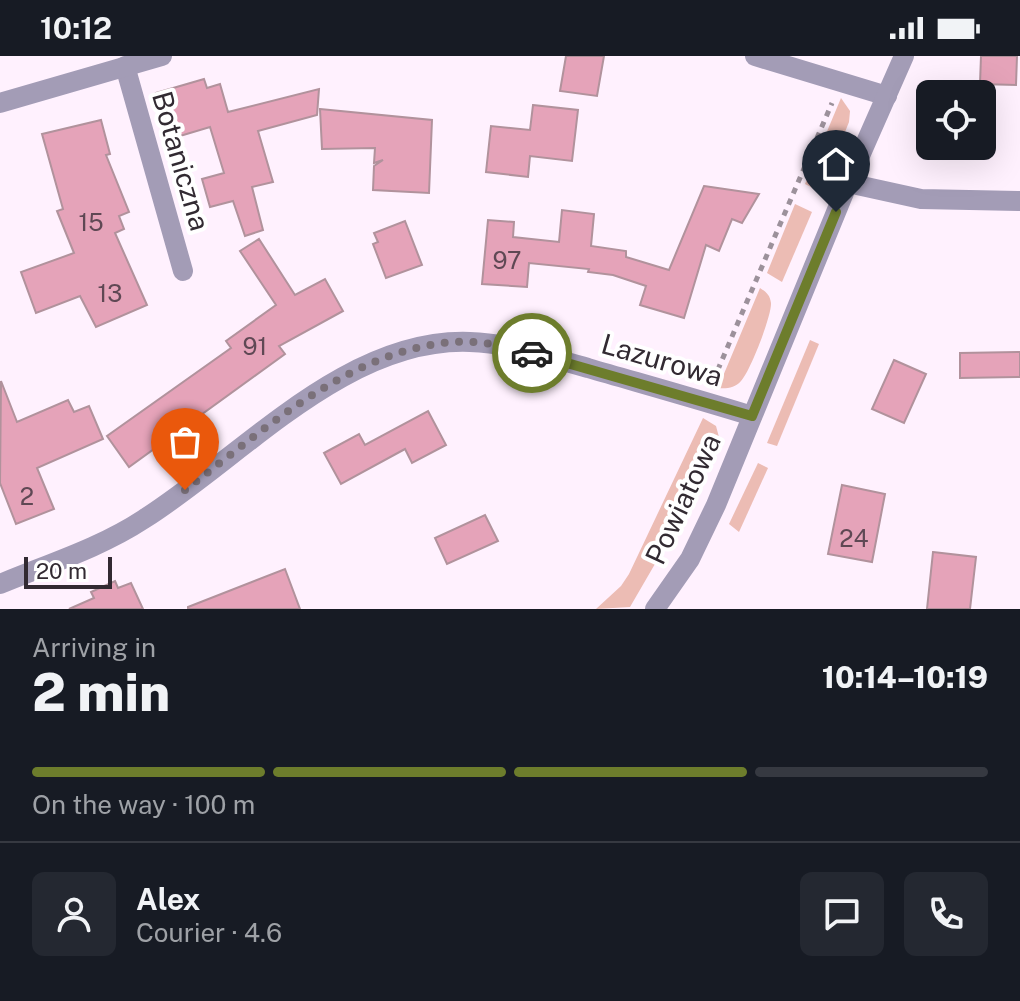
<!DOCTYPE html>
<html lang="en">
<head>
<meta charset="utf-8">
<style>
	:root { --surface:#171b24; --page:#242831; --text:#f1f3f6; --muted:#9ea1a6; --line:#363941; --accent:#6d7d2c }
	body { margin:0; font-family:"Public Sans",sans-serif; background:var(--page); color:var(--text); height:100vh; display:flex; flex-direction:column; font-size:30px; white-space:nowrap }
	* { box-sizing:border-box; margin:0 }
	p { font-size:26px; color:var(--muted) }
	.icon { flex:none; width:44px; height:44px; fill:none; stroke:currentColor; stroke-width:2; stroke-linecap:round; stroke-linejoin:round }
	.map { position:relative; height:553px; overflow:hidden }
	.details { display:flex; flex-direction:column; background:var(--surface); flex:1 }
	.details>* { flex:none }
	.buttons { position:absolute; left:916px; top:24px; display:grid; gap:16px }
	.buttons a { display:grid; place-items:center; width:80px; height:80px; border-radius:12px; background:var(--surface); box-shadow:0 8px 32px #0002; font-size:40px }
	.scale { position:absolute; left:24px; bottom:20px; width:88px; box-sizing:border-box; padding-left:8px; border:4px solid #322a32; border-top:0; font-size:22px; line-height:28px; white-space:nowrap; color:#322a32; -webkit-text-stroke:6px #fff; paint-order:stroke }
	.pin { position:absolute; display:grid; place-items:center; width:68px; height:68px; color:#fff; margin:-82px -34px; border-radius:50% 50% 50% 0; rotate:-45deg; box-shadow:0 0 8px #0007 }
	.pin .icon { rotate:45deg }
	.courier { position:absolute; display:grid; place-items:center; width:80px; height:80px; margin:-40px; border:6px solid #6d7d2c; border-radius:50%; background:#fff; color:#222; box-shadow:0 2px 10px #0007 }
	.summary em { font-style:normal; font-weight:800 }
	.summary div { display:flex; flex-direction:column-reverse }
	.summary { display:flex; align-items:center; justify-content:space-between; height:136px; padding:0 32px }
	h1 { font-size:52px; font-weight:800; line-height:60px }
	.bar { display:grid; grid-template-columns:repeat(4,1fr); gap:12px 8px; align-content:center; height:96px; padding:0 32px }
	.bar i { height:10px; border-radius:6px; background:var(--line) }
	.bar .current { background:var(--accent) }
	.bar p { grid-column:span 4 }
	.line { display:flex; align-items:center; gap:20px; padding:0 32px; border-top:2px solid var(--line) }
	.line div { flex:1 }
	.round { display:grid; place-items:center; flex:none; width:84px; height:84px; border-radius:12px; background:var(--page) }
	.status { display:flex; justify-content:space-between; align-items:center; height:56px; padding:0 40px; background:var(--surface); direction:ltr }
	.status svg { height:22px; fill:currentColor }
	.map>svg:first-child { display:block }
	.green { fill:#ecbcb4 }
	.building { fill:#e5a3b9; stroke:#b1929c; stroke-width:2 }
	.lines { fill:none; stroke-linecap:round; stroke-linejoin:round }
	.path { stroke:#9c919b; stroke-width:5; stroke-dasharray:6 6; stroke-linecap:butt }
	.minor { stroke:#a39cb6; stroke-width:20 }
	.tertiary { stroke:#a39cb6; stroke-width:20 }
	.done { stroke:#7a7079; stroke-width:8; stroke-dasharray:0 14.4 }
	.route { stroke:#6d7d2c; stroke-width:10 }
	.labels { text-anchor:middle; stroke-width:8; stroke-linejoin:round; paint-order:stroke }
	.number-label { font-size:24px; fill:#5f4854 }
	.street-label { font-size:28px; fill:#322a32; stroke:#fff }
</style>
</head>
<body>
<div class="status"><b>10:12</b><svg viewBox="0 0 49 12"><path d="M0 12V9h3v3zM5 12V6h3v6zM10 12V3h3v9zM15 12V0h3v12zM26 1h20v11H26zM47 4h2v5h-2z"/></svg></div>
<div class="map">
<svg width="1020" height="553" viewBox="0 0 1020 553">
	<rect width="100%" height="100%" fill="#fff1fe"/>
	<g class="green">
		<polygon points="841,42 850,55 849,66 821,136 805,128"/>
		<polygon points="795,148 812,156 782,226 767,217"/>
		<path d="M760,232C766,236 770,239 771,247C772,259 750,316 741,325C735,332 726,333 718,332Z"/>
		<polygon points="810,284 819,288 777,390 767,387"/>
		<polygon points="703,362 716,370 720,385 695,439 630,551 596,553 621,530 629,518"/>
		<polygon points="758,407 768,412 739,476 729,468"/>
	</g>
	<g class="building">
		<polygon points="566,0 604,0 597,40 560,35"/>
		<polygon points="981,0 1017,0 1016,29 980,28"/>
		<polygon points="204,23 207,32 220,28 228,56 319,33 317,59 258,75 273,126 252,131 263,174 245,180 233,145 210,151 202,123 224,117 210,71 170,83 156,37"/>
		<polygon points="533,49 578,54 572,105 530,100 528,121 486,116 491,70 530,74"/>
		<polygon points="320,53 432,64 429,137 373,134 374,110 383,104 374,107 375,92 322,93"/>
		<polygon points="101,64 110,98 106,99 129,156 119,160 124,173 115,177 147,249 96,271 80,240 36,257 21,216 74,197 57,155 63,153 42,78"/>
		<polygon points="704,130 759,138 742,167 732,163 719,195 706,189 684,262 640,249 646,230 613,219 588,216 589,213 529,207 527,231 482,228 488,164 514,166 513,181 559,186 562,154 594,158 591,190 626,195 626,201 669,214"/>
		<polygon points="405,165 422,209 386,222 373,188 378,186 374,177"/>
		<polygon points="259,183 295,239 325,223 343,255 279,290 285,298 129,411 107,380 231,292 226,285 276,249 240,195"/>
		<polygon points="1020,296 1020,321 960,322 960,297"/>
		<polygon points="894,304 926,318 904,367 872,353"/>
		<polygon points="1,325 17,366 68,344 74,356 89,350 103,383 37,412 54,453 16,468 0,427"/>
		<polygon points="428,355 446,389 412,407 405,393 341,428 324,397 359,378 365,389"/>
		<polygon points="842,429 885,438 872,506 828,498"/>
		<polygon points="485,459 498,485 447,508 435,482"/>
		<polygon points="933,496 976,501 970,553 927,553"/>
		<polygon points="285,513 300,553 188,553 188,551"/>
		<polygon points="115,525 118,532 131,527 143,553 69,553 94,542 91,536"/>
	</g>
	<g class="lines">
		<polyline class="path" points="713,325 832,47"/>
		<g class="minor">
			<polyline points="755,0 887,40"/>
			<polyline points="125,10 183,215"/>
			<polyline points="0,47 162,0"/>
			<polyline points="848,127 921,143 1020,145"/>
			<path d="M0,528C48,508 100,492 144,463C241,402 346,281 470,286C510,287 550,302 588,312C643,328 697,343 752,360"/>
		</g>
		<polyline class="tertiary" points="655,553 690,503 716,449 848,127 904,0"/>
	</g>
	<g class="lines">
		<path class="done" d="M185,434C264,374 350,294 453,286C479,284 506,290 532,297"/>
		<polyline class="route" points="532,297 752,360 836,156"/>
	</g>
	<g class="labels">
		<g class="number-label">
			<text x="91" y="175">15</text>
			<text x="507" y="213">97</text>
			<text x="110" y="246">13</text>
			<text x="255" y="299">91</text>
			<text x="27" y="449">2</text>
			<text x="854" y="491">24</text>
		</g>
		<g class="street-label">
			<text transform="translate(181 105) rotate(74)" y="10">Botaniczna</text>
			<text transform="translate(662 304) rotate(16)" y="10">Lazurowa</text>
			<text transform="translate(683 443) rotate(-65)" y="10">Powiatowa</text>
		</g>
	</g>
</svg>
<div class="buttons">
<a><svg class="icon" aria-label="locate" viewBox="0 0 24 24"><circle cx="12" cy="12" r="6"/><path d="M12 2v4M12 18v4M2 12h4M18 12h4"/></svg></a>
</div>
<div class="scale">20 m</div>
<div class="pin" style="left:185px;top:434px;background:#ea580c"><svg class="icon" aria-label="bag" viewBox="0 0 24 24"><path d="M5 8h14l-1 12H6zM9 8a3 3 0 0 1 6 0"/></svg></div>
<div class="pin" style="left:836px;top:156px;background:#1f2937"><svg class="icon" aria-label="home" viewBox="0 0 24 24"><path d="M3 11l9-7 9 7M6 9v11h12V9"/></svg></div>
<div class="courier" style="left:532px;top:297px"><svg class="icon" aria-label="car" viewBox="0 0 24 24"><path d="M5 17H2v-5l4-1 3-4h7l3 4 3 1v5h-3M9 17h6M6 11h13"/><circle cx="7" cy="17" r="2"/><circle cx="17" cy="17" r="2"/></svg></div>
</div>
<section class="details">
<div class="summary"><div><h1>2 min</h1><p>Arriving in</p></div><em>10:14–10:19</em></div>
<div class="bar"><i class="current"></i><i class="current"></i><i class="current"></i><i></i><p>On the way · 100 m</p></div>
<div class="line" style="height:144px"><a class="round"><svg class="icon" aria-label="person" viewBox="0 0 24 24"><circle cx="12" cy="8" r="4"/><path d="M4 21q1-7 8-7t8 7"/></svg></a><div><b>Alex</b><p>Courier · 4.6</p></div><a class="round"><svg class="icon" aria-label="chat" viewBox="0 0 24 24"><path d="M4 5h16v11H9l-5 4z"/></svg></a><a class="round"><svg class="icon" aria-label="phone" viewBox="0 0 24 24"><path d="M5 4h4l2 5-3 2q2 4 5 5l2-3 5 2v4C11 20 4 13 5 4z"/></svg></a></div>
</section>
</body>
</html>
